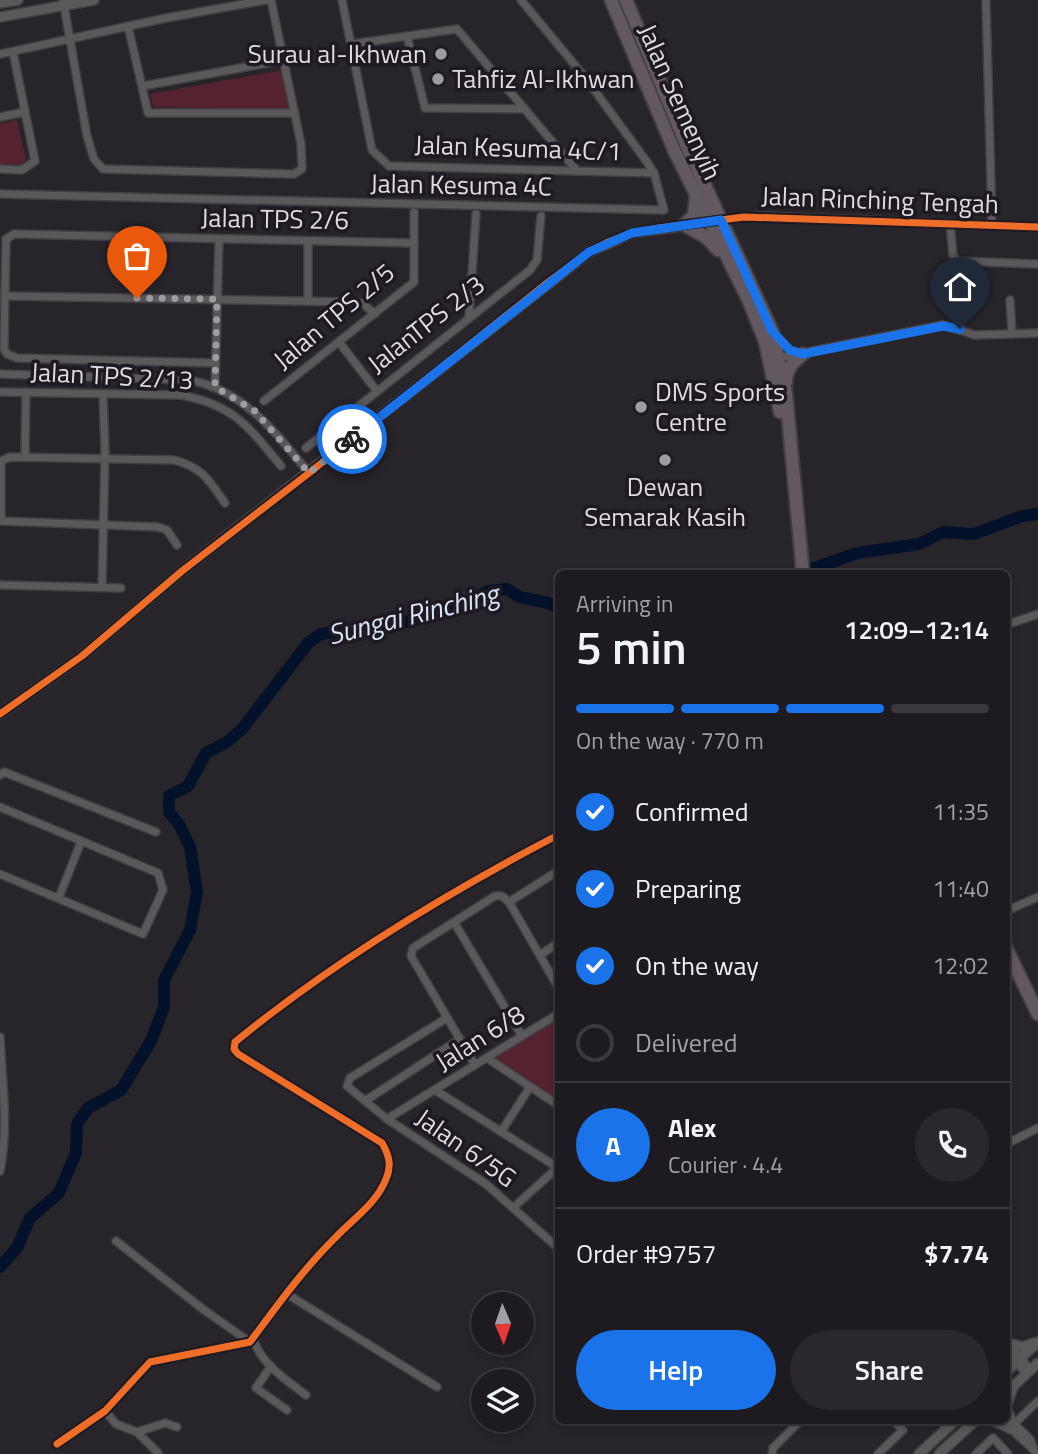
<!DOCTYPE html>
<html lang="en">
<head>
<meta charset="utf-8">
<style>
	:root { --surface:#1d1b20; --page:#2a282d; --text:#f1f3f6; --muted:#a0a1a5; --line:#3b393e; --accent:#1a73e8 }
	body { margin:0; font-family:"Titillium Web",sans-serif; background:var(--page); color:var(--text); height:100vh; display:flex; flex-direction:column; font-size:26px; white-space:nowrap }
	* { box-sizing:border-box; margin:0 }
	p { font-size:23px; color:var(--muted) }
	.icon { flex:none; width:38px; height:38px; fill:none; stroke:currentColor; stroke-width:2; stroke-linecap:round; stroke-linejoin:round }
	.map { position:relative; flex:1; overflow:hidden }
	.sheet { position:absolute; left:555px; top:570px; width:455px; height:854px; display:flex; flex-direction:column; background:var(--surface); border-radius:10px; box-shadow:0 4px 10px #0003,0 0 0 2px var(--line) }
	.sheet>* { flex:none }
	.needle { width:46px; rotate:178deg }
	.buttons { position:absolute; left:471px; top:1292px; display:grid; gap:14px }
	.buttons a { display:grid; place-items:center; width:63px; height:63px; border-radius:50%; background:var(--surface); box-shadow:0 4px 10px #0003,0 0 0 2px var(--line); font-size:35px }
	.pin { position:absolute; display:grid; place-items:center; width:60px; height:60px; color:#fff; margin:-72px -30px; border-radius:50% 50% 50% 0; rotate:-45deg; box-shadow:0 0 7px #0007 }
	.pin .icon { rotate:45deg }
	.courier { position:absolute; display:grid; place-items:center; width:70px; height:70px; margin:-35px; border:5px solid #1a73e8; border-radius:50%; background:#fff; color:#222; box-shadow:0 2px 9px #0007 }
	.overview em { font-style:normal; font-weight:600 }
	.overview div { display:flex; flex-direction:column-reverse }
	.overview { display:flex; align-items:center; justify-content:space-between; height:119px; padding:0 21px }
	h1 { font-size:46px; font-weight:600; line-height:52px }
	.bar { display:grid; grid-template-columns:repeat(4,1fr); gap:10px 7px; align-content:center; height:84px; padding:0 21px }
	.bar i { height:9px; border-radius:5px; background:var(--line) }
	.bar .current { background:var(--accent) }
	.bar p { grid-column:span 4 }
	.line { display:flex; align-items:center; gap:18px; padding:0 21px; border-top:2px solid var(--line) }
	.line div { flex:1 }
	.round { display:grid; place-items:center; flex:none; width:74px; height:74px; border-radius:37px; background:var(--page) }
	ol { padding:0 21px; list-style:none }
	li { display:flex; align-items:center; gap:21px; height:77px }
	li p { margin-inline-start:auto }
	li .icon { padding:7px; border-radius:50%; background:var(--accent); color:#fff; stroke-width:4 }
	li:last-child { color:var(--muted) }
	li i { width:38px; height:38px; border:4px solid var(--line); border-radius:50% }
	.button { display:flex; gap:14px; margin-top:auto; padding:14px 21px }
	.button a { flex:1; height:80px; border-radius:42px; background:var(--accent); color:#fff; font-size:28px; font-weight:600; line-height:80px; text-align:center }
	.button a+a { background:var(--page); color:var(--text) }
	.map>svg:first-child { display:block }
	.green { fill:#57222f }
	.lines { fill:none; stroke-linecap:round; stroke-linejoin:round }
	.river { stroke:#04112a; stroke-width:12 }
	.minor-casing { stroke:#413f43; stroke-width:10 }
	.tertiary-casing { stroke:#413f43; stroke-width:12 }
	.primary-casing { stroke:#413f43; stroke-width:16 }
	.minor { stroke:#5a585b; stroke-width:7 }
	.tertiary { stroke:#5a585b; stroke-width:9 }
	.primary { stroke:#625861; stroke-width:12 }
	.cycleway-casing { stroke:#1f1922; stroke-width:11 }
	.cycleway { stroke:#ee6e29; stroke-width:7 }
	.done { stroke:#9e9ba1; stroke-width:7; stroke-dasharray:0 12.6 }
	.route { stroke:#1a73e8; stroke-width:9 }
	.poi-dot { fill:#9e9ba1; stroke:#1f1922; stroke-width:2.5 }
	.labels { text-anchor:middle; stroke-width:7; stroke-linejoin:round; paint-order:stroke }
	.poi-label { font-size:26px; fill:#dedbe1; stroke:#1f1922; text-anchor:start }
	.street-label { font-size:26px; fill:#dedbe1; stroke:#1f1922 }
	.water-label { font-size:28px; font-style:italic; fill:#d7e4f5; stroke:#1f1922 }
</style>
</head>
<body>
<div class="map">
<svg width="1038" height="1454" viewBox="0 0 1038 1454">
	<rect width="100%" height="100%" fill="#27242a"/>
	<g class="green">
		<polygon points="283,70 288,109 153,107 150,94"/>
		<polygon points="17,120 26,160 20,165 0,164 0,124"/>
		<polygon points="558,1015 558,1092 550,1098 489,1058"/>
	</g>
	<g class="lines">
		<g class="river">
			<polyline points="798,574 857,553 919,544 943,532 974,534 1022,516 1038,514"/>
			<polyline points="0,1267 17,1248 30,1218 59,1193 76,1153 77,1124 88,1108 121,1090 151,1041 164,1007 164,980 190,930 197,892 190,847 180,826 169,812 169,796 188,786 206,753 227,742 242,729 309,642 321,634 379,624 395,625 457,608 488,591 507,589 519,597 548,603 558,608"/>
		</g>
		<defs>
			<g id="minor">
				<polyline points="63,0 87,136 94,159 103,169 294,174 302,169 301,144 271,0"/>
				<polyline points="342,0 372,150 389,166 654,173"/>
				<polyline points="986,0 992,225"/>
				<polyline points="128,26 148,113 295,113"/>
				<polyline points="407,36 425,108 525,109"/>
				<polyline points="352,44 457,29 577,171"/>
				<polyline points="0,54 166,18 266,0"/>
				<polyline points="143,86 284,60"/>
				<polyline points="0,117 25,112"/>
				<polyline points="0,169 22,170 35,161 13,52"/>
				<polyline points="0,194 664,210 654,173 647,162 584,76 521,0"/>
				<polyline points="721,220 759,216 1038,227"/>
				<polyline points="950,223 953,255 957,261 1038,264"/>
				<polyline points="5,296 350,302 362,303 375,314"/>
				<polyline points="1010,300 1012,334"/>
				<polyline points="308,301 308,241"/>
				<polyline points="958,303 960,329"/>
				<polyline points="469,317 476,214"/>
				<polyline points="339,342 376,390"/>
				<polyline points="778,358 943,325 975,335 1038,333"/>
				<polyline points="215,363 17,358 7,354 4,349 6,239 14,234 414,243"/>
				<path d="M0,374L189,380C244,390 276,433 309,473"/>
				<polyline points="215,387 219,239"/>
				<path d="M0,392L180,395C233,404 249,427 281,466"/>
				<polyline points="264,401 414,282 414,212"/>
				<polyline points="306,448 530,270 537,260 541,216"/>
				<polyline points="25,457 26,392"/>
				<polyline points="0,521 158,527 167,530 177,545"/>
				<path d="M1,521V461L10,457L174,460C202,467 209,480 225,503"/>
				<polyline points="0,585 121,588"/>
				<polyline points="102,587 105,452 103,394"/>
				<polyline points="1006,625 1038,614"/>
				<polyline points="0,775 4,772 156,832"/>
				<polyline points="0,807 158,873 163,890 143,934 0,874"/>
				<polyline points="59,897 81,842"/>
				<polyline points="509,902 558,871"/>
				<polyline points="1006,911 1038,897"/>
				<polyline points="454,922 522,1036"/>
				<polyline points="540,955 558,943"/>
				<polyline points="447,1018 350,1078 347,1086 387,1119 486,1184 558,1248"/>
				<path d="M0,1037C2,1081 9,1128 0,1171"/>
				<polyline points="487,1058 558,1105"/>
				<polyline points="475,1065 411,956 413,948 495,896 502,896 509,902 558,987"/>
				<polyline points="435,1090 557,1167"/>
				<polyline points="365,1101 460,1039"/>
				<polyline points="387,1119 558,1014"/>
				<polyline points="501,1132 530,1087"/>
				<polyline points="1006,1144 1038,1128"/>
				<polyline points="514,1207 558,1167"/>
				<polyline points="116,1241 204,1310 250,1342"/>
				<polyline points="287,1294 437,1387"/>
				<path d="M253,1338C260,1363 286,1380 306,1395"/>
				<polyline points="1006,1342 1031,1370"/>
				<polyline points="1006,1351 1027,1374"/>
				<polyline points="271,1366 256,1388 287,1410"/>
				<polyline points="105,1411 116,1424 137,1432 158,1453"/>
				<polyline points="1009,1419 1030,1439 1034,1450"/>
				<polyline points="1014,1424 1038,1401"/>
				<polyline points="1008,1426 1038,1454"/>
				<polyline points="137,1432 165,1423 177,1427"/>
				<path d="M57,1444L105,1411L150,1362L250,1342C277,1306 304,1268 337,1236C355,1217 376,1204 386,1179C392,1166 389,1155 382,1143L238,1054L234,1049L235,1042C334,961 445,894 558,835"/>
				<polyline points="772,1454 773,1448 800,1421"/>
				<polyline points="878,1454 903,1430 894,1421"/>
				<polyline points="976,1454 993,1438 1008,1454"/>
			</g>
			<g id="tertiary">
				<polyline points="0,3 18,0"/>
				<polyline points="0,17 94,0"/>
				<polyline points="0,714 82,656 182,571 589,252 632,233 710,222"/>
				<polyline points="1006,1342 1022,1347 1034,1343"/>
				<polyline points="1006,1372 1038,1342"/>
				<polyline points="1006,1393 1038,1363"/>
				<polyline points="1011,1420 1006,1407 1013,1387"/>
				<polyline points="994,1421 1011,1429"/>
				<polyline points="919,1454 955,1421"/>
				<polyline points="939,1454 975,1421"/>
			</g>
			<g id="primary">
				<polyline points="611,0 674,150 748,299 765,341 780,412"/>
				<polyline points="626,0 686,144 772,331 786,394 803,574"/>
				<polyline points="696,197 694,215 684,225 706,237 718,250"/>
				<path d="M786,382C786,369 793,362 803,354"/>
				<polyline points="1006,948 1038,1014"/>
			</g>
		</defs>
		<use href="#minor" class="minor-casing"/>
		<use href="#tertiary" class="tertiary-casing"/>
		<use href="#primary" class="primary-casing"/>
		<use href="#minor" class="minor"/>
		<use href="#tertiary" class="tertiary"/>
		<use href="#primary" class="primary"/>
		<defs>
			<g id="cycleway">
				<polyline points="0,714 82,656 182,571 309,473 547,283 589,252 608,242 632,233 659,228 744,217 1038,227"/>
				<path d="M57,1444L105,1411L150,1362L250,1342C277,1306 304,1268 337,1236C355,1217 376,1204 386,1179C392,1166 389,1155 382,1143L238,1054L234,1049L235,1042C334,961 445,894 558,835"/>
			</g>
		</defs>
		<use href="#cycleway" class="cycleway-casing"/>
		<use href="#cycleway" class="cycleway"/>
	</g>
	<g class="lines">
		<polyline class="done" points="137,298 217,299 215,387 255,411 309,473 352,439"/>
		<polyline class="route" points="352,439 589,252 632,233 721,220 772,331 790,350 803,354 943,326 960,329"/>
	</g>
	<g class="poi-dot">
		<circle cx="441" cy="54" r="7"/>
		<circle cx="438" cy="79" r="7"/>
		<circle cx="641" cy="407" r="7"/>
		<circle cx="665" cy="460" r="7"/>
	</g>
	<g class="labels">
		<g class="poi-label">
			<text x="427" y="63" text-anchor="end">Surau al-Ikhwan</text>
			<text x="452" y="88">Tahfiz Al-Ikhwan</text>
			<text x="655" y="401">DMS Sports<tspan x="655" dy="30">Centre</tspan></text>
			<text x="665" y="496" text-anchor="middle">Dewan<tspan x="665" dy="30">Semarak Kasih</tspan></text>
		</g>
		<g class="street-label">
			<text transform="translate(680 102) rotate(66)" y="9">Jalan Semenyih</text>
			<text transform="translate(518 148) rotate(2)" y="9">Jalan Kesuma 4C/1</text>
			<text transform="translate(461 185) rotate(1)" y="9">Jalan Kesuma 4C</text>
			<text transform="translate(880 200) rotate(2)" y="9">Jalan Rinching Tengah</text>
			<text transform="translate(275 219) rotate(1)" y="9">Jalan TPS 2/6</text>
			<text transform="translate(334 316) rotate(-40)" y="9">Jalan TPS 2/5</text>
			<text transform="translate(426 324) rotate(-38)" y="9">JalanTPS 2/3</text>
			<text transform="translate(112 376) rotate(3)" y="9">Jalan TPS 2/13</text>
			<text transform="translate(480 1038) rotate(-32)" y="9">Jalan 6/8</text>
			<text transform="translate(466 1148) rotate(35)" y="9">Jalan 6/5G</text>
		</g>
		<g class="water-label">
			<text transform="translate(413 614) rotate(-14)" y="10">Sungai Rinching</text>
		</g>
	</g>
</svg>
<div class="buttons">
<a><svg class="needle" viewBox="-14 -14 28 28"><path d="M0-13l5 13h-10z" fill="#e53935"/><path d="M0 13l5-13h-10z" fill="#a0a1a5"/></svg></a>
<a><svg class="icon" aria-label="layers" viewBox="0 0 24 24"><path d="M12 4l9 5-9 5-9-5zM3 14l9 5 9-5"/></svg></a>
</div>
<div class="pin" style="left:137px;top:298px;background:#ea580c"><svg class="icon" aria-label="bag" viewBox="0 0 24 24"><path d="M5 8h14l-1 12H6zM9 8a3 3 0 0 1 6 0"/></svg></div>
<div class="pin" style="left:960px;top:329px;background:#1f2937"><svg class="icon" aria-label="home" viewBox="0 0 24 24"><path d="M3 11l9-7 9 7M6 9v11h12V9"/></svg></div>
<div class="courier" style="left:352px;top:439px"><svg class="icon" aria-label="bike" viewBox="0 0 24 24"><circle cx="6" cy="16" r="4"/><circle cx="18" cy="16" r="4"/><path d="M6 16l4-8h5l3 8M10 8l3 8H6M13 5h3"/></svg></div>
<section class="sheet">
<div class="overview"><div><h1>5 min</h1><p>Arriving in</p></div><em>12:09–12:14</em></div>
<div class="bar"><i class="current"></i><i class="current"></i><i class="current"></i><i></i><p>On the way · 770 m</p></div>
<ol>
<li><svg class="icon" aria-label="check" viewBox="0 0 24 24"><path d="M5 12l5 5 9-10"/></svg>Confirmed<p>11:35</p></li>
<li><svg class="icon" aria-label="check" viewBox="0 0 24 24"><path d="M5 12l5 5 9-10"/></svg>Preparing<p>11:40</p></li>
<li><svg class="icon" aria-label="check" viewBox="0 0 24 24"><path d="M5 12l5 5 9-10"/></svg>On the way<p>12:02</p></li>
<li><i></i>Delivered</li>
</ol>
<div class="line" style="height:126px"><b class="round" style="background:var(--accent);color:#fff">A</b><div><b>Alex</b><p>Courier · 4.4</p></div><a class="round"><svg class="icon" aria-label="phone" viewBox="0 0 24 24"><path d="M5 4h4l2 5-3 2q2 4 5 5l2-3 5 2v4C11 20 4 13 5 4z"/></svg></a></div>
<div class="line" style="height:91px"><div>Order #9757</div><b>$7.74</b></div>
<div class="button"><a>Help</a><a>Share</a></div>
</section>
</div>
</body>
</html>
